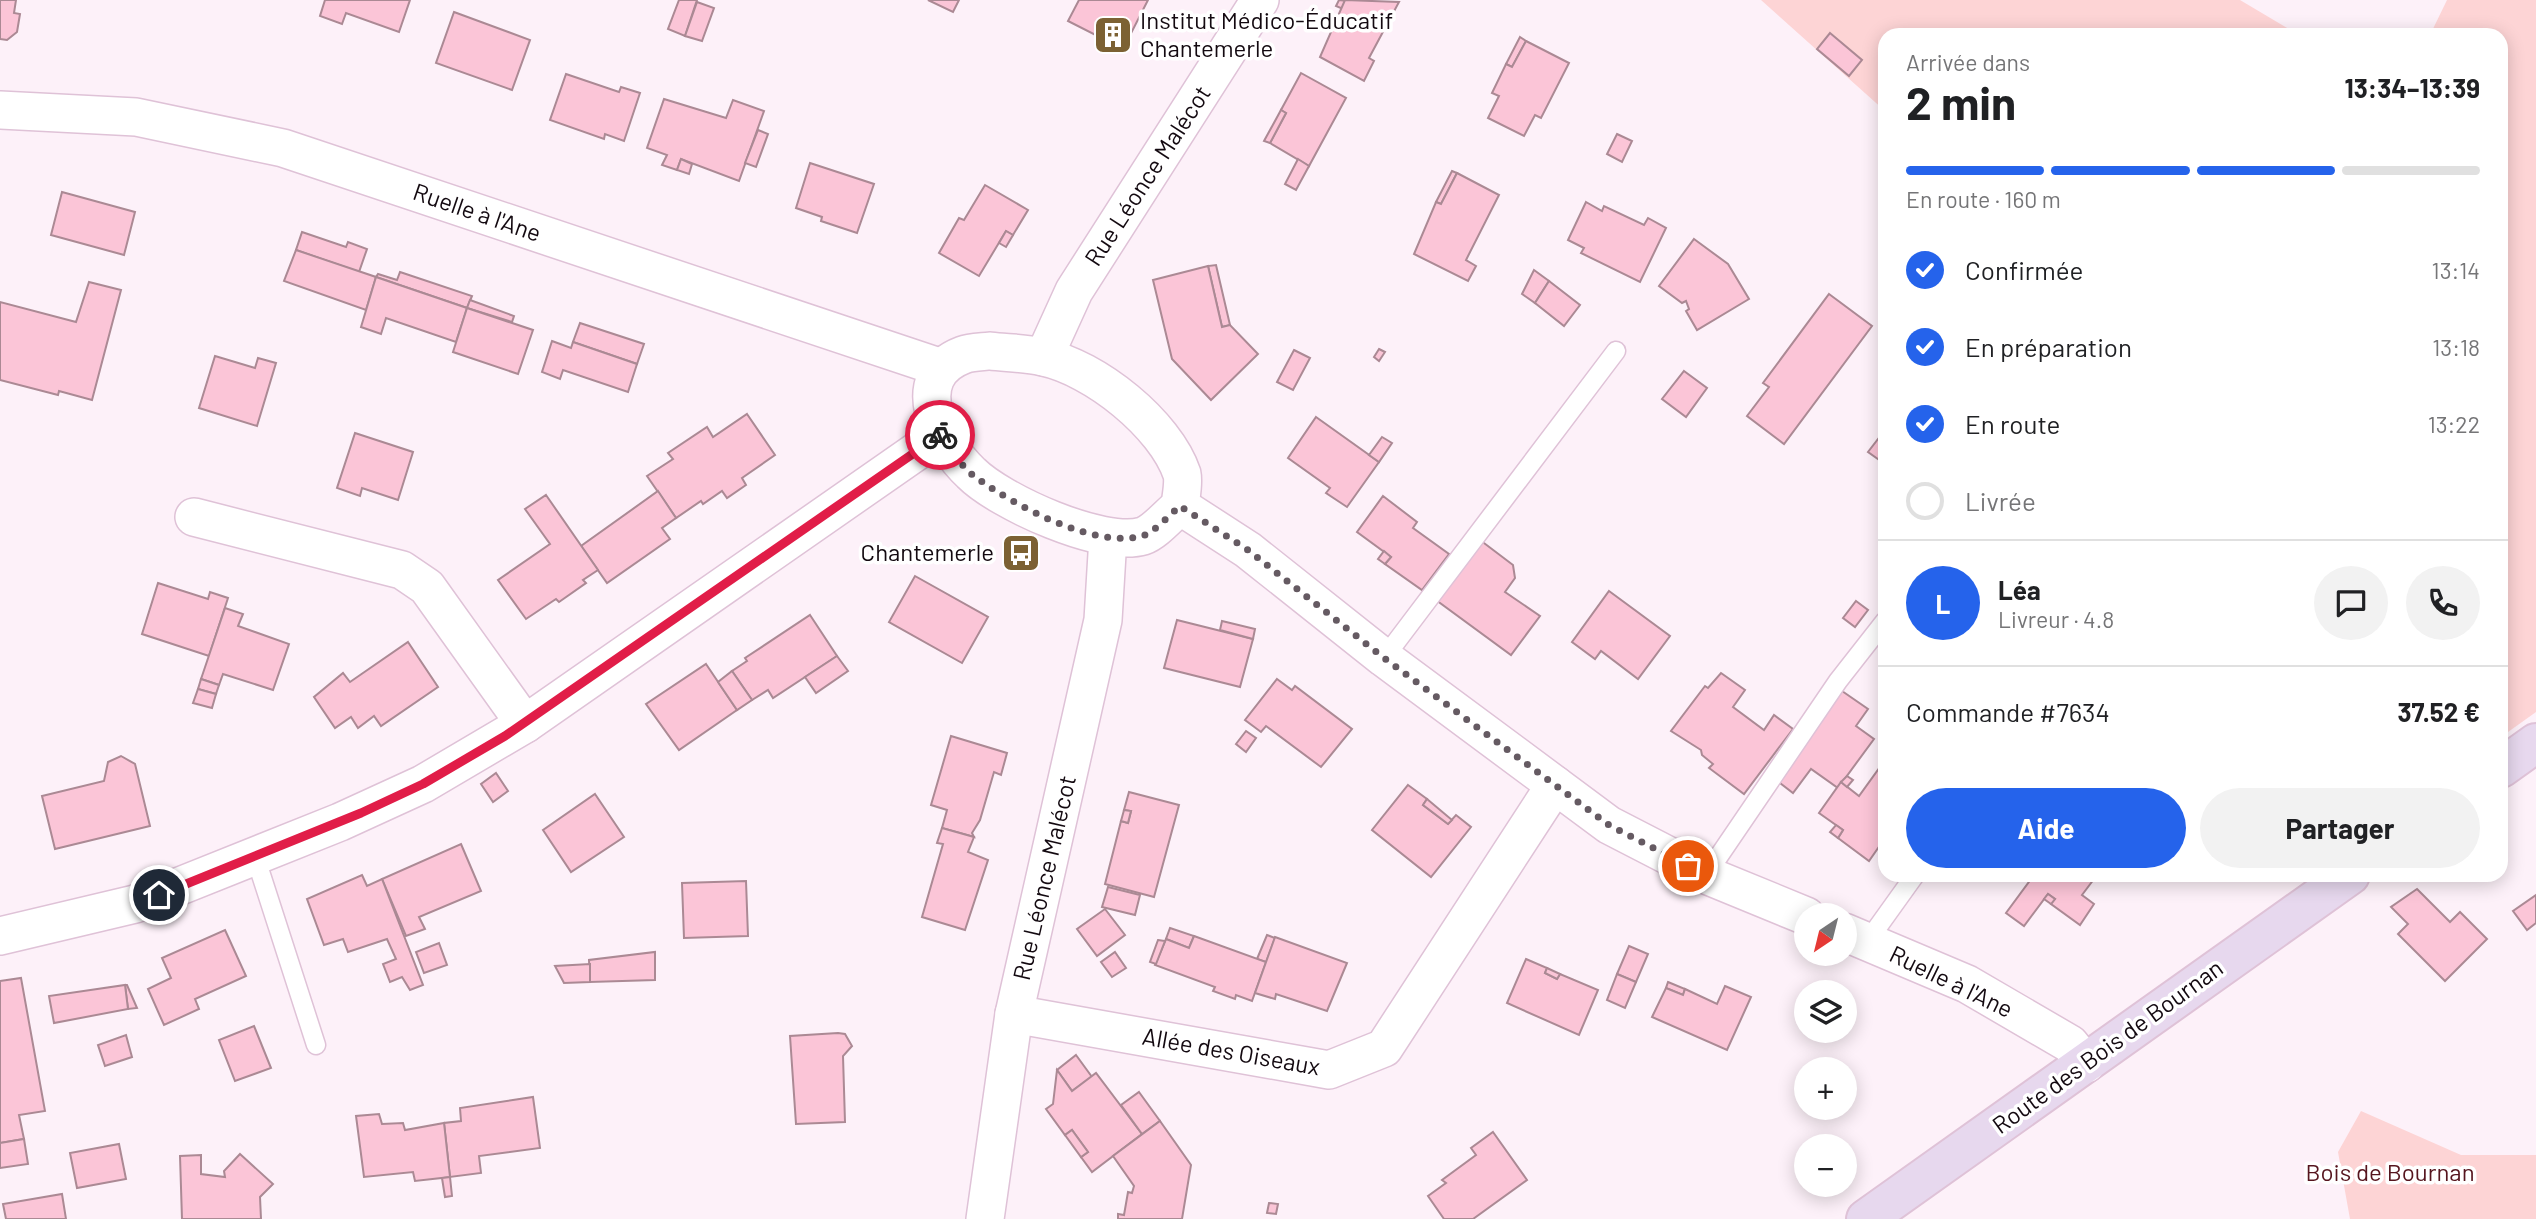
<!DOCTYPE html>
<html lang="fr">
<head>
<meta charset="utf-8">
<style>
	:root { --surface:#fff; --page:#f2f2f2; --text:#202124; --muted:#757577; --line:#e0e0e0; --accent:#2563eb }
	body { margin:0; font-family:Barlow,sans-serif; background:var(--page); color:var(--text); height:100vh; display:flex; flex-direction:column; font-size:26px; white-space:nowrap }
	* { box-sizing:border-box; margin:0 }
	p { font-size:23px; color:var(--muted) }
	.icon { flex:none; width:38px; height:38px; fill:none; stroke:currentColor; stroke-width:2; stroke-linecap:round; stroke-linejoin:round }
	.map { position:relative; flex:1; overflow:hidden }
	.sheet { position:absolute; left:1878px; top:28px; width:630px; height:854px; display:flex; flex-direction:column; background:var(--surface); border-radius:21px; box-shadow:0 4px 18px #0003 }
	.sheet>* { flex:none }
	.needle { width:46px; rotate:215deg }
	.fabs { position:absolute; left:1794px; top:903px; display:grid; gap:14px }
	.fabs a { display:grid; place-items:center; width:63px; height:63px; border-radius:50%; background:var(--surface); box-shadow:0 4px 18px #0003; font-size:35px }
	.pin { position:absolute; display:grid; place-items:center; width:60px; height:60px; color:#fff; margin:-30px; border:4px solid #fff; border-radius:50%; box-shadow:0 2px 7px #0007 }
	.courier { position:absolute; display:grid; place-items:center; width:70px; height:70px; margin:-35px; border:5px solid #e11d48; border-radius:50%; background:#fff; color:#222; box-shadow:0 2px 9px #0007 }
	.headline em { font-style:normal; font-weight:700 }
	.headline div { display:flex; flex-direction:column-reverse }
	.headline { display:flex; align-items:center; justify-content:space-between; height:119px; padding:0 28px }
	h1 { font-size:46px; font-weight:700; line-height:52px }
	.bar { display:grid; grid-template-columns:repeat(4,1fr); gap:10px 7px; align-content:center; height:84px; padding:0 28px }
	.bar i { height:9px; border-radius:5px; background:var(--line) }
	.bar .selected { background:var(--accent) }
	.bar p { grid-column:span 4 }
	.line { display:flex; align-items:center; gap:18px; padding:0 28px; border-top:2px solid var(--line) }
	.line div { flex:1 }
	.round { display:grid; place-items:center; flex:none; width:74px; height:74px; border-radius:37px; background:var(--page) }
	ol { padding:0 28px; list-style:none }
	li { display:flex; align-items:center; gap:21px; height:77px }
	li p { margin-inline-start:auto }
	li .icon { padding:7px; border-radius:50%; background:var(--accent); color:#fff; stroke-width:4 }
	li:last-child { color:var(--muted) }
	li i { width:38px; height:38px; border:4px solid var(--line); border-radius:50% }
	.cta { display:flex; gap:14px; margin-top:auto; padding:14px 28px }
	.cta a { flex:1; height:80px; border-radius:42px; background:var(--accent); color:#fff; font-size:28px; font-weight:700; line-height:80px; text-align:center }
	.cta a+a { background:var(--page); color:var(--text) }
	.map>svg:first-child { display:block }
	.green { fill:#fdd4d5 }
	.building { fill:#fbc5d7; stroke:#ab8994; stroke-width:2 }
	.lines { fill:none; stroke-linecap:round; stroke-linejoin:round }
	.lane-casing { stroke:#dfc2d7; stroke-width:21 }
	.street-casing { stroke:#dfc2d7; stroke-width:40 }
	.secondary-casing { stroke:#dfc2d7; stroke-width:42 }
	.lane { stroke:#fff; stroke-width:18 }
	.street { stroke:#fff; stroke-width:37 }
	.secondary { stroke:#e7d8ee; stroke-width:38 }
	.done { stroke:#655a62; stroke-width:7; stroke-dasharray:0 12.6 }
	.route { stroke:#e11d48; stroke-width:9 }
	.labels { text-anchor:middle; stroke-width:7; stroke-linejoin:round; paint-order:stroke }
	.poi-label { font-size:24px; fill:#130910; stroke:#fff; text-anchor:start }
	.street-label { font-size:24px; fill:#130910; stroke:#fff }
	.park-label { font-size:24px; fill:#56151e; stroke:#fff }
</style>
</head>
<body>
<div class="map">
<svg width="2536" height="1219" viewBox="0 0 2536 1219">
	<rect width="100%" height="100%" fill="#fdf1f9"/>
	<g class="green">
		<polygon points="1761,0 2240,0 2299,35 1885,35 1885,111"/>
		<polygon points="2447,0 2536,0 2536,712 2501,737 2501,35 2430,35"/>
		<polygon points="2361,1111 2461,1155 2536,1155 2536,1219 2350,1219 2338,1152"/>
	</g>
	<g class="building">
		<polygon points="0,0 16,0 14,13 20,14 17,32 7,40 0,39"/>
		<polygon points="325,0 410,0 399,32 346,13 342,24 320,16"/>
		<polygon points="679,0 697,0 685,36 668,29"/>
		<polygon points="928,0 959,0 953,12"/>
		<polygon points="1079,0 1148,0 1123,49 1068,21"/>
		<polygon points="1339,0 1347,1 1343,9 1336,6"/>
		<polygon points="1345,0 1399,2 1369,58 1374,61 1364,81 1320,57"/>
		<polygon points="697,2 714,8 702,41 685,36"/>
		<polygon points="454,12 530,40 512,90 436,63"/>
		<polygon points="1830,33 1862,60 1849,76 1817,49"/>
		<polygon points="1520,37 1526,41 1512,67 1506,64"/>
		<polygon points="1526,41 1569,63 1541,118 1535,115 1524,136 1488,118 1499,96 1492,93 1506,64 1512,67"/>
		<polygon points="1301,73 1346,98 1309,166 1270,143 1286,113 1281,110"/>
		<polygon points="566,74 619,92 621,87 640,93 624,141 605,134 604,139 550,120"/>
		<polygon points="664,99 726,118 733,100 764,111 739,181 681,159 677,170 662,165 667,155 647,148"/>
		<polygon points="1281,110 1286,113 1270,143 1264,141"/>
		<polygon points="758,130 768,134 756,167 745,163"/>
		<polygon points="1617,134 1632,141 1622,162 1607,154"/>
		<polygon points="681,159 692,164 689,174 677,170"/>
		<polygon points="1298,159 1309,166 1296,190 1285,184"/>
		<polygon points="810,163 874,184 857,233 821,221 822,217 796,208"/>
		<polygon points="1452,171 1457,173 1441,204 1436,202"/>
		<polygon points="1457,173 1499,195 1466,260 1476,266 1468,281 1414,254 1436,202 1441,204"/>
		<polygon points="985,185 1028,210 1013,235 1006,231 979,276 939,253 959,218 964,220"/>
		<polygon points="62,192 135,212 124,255 51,235"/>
		<polygon points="1586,202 1602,211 1604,206 1644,225 1648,218 1666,228 1640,282 1581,253 1584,248 1568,240"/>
		<polygon points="1006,231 1013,235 1006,247 999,243"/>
		<polygon points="302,232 346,247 348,242 367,249 359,272 296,250"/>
		<polygon points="1694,239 1728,264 1749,299 1697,330 1686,311 1689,309 1686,301 1682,303 1659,286"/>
		<polygon points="296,250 376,277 366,310 284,281"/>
		<polygon points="1216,265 1230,325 1222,327 1208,266"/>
		<polygon points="1208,266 1222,327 1230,325 1258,354 1211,400 1172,359 1153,280"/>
		<polygon points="1534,270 1549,281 1535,303 1522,294"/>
		<polygon points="400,272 472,296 467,308 376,277 378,274 397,280"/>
		<polygon points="376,277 467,308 456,342 386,318 381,334 361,327"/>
		<polygon points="1549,281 1580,305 1564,326 1535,303"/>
		<polygon points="89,282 121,290 92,400 59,391 58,395 0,380 0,302 76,322"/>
		<polygon points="1829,294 1872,326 1784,444 1747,416 1769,387 1763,383"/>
		<polygon points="470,300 514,316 512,322 467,308"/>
		<polygon points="467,308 533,330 518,374 453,352"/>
		<polygon points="580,323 644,344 637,364 573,342"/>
		<polygon points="552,341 571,348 573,342 637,364 628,392 563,370 560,379 542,372"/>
		<polygon points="1379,349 1385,352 1379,361 1374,357"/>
		<polygon points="1294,350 1310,358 1293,390 1277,382"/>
		<polygon points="215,356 255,368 258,358 276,363 257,426 199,408"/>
		<polygon points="1684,371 1707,388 1686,417 1662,399"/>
		<polygon points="747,414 775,455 742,478 746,485 727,498 722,491 703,504 701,501 676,518 647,476 673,459 668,453 707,427 713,437"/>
		<polygon points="1316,417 1379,462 1347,507 1326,493 1330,488 1288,458"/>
		<polygon points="1885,430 1885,464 1868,452"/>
		<polygon points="355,433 413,452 398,500 362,488 360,496 337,488"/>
		<polygon points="1382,437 1392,443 1379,462 1369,455"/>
		<polygon points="658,491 676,518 662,528 670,539 607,583 581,546"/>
		<polygon points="546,495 598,570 583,580 586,583 559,602 556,599 526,619 498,580 550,544 525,509"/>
		<polygon points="1383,496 1417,522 1413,528 1449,554 1422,590 1385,564 1391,557 1357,532"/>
		<polygon points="1480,540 1513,565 1515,578 1505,592 1540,616 1511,655 1436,600"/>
		<polygon points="1384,551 1391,557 1385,564 1378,559"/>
		<polygon points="915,576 988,617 962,663 889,622"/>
		<polygon points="158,583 208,599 210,592 228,598 209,656 142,634"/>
		<polygon points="1609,591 1670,636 1638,679 1601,651 1595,659 1572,642"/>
		<polygon points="1856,601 1868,610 1855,627 1843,618"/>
		<polygon points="225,608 243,614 238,626 289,644 273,690 223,674 219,685 201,679"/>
		<polygon points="810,615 837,656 773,698 768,690 752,700 732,671 747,661 745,658"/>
		<polygon points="1177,620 1253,639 1240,687 1164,668"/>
		<polygon points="1222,621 1255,629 1253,639 1220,630"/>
		<polygon points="408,642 438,687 381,726 374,716 358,728 351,717 335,728 314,697 343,673 350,682"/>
		<polygon points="837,656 848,671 816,693 805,677"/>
		<polygon points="706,664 737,710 679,750 646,704"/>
		<polygon points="732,671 752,700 737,710 718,682"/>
		<polygon points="1721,673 1745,690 1733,707 1764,730 1774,715 1793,729 1744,794 1709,768 1713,764 1702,755 1701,750 1671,731 1705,686 1708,688"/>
		<polygon points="201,679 219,685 216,694 198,689"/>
		<polygon points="1277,679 1292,690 1295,686 1352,729 1321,767 1266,726 1261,732 1245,720"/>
		<polygon points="198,689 216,694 212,708 193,703"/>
		<polygon points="1842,691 1868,709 1856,726 1874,739 1838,788 1811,769 1793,793 1776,780"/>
		<polygon points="1246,731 1256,738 1246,752 1236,744"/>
		<polygon points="951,736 1007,753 1001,775 994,772 980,820 972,833 974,837 942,828 947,810 931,805"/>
		<polygon points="121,756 135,764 150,826 55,849 42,796 104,781 108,762"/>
		<polygon points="1885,760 1885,838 1869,861 1838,838 1843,830 1819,813 1841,782 1859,796"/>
		<polygon points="496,773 508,791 493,802 481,784"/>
		<polygon points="1847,776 1853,780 1847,787 1841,782"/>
		<polygon points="1408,785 1427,799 1423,805 1448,824 1456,815 1471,827 1431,877 1372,830"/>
		<polygon points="1129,792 1179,805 1154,897 1105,884 1121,821 1128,823 1131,811 1124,810"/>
		<polygon points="595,794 624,837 571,872 543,830"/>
		<polygon points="1427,799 1452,820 1448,824 1423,805"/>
		<polygon points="1124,810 1131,811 1128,823 1121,821"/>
		<polygon points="1836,825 1843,830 1838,838 1830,832"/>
		<polygon points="942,828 974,837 968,852 988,860 965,930 922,917 943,844 937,843"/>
		<polygon points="461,844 481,891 419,917 425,929 406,936 382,879"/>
		<polygon points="362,875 367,886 382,879 423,985 410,990 402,977 390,982 383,964 396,959 387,939 348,952 343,939 324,945 307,899"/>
		<polygon points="2034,875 2097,875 2082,895 2094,904 2080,925 2051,904 2055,899 2048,894 2024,926 2006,913"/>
		<polygon points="746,881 748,936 684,938 682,883"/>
		<polygon points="1108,887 1140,895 1135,915 1102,907"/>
		<polygon points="2417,889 2450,922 2460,912 2487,939 2445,981 2398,934 2408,924 2391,907"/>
		<polygon points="2048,894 2055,899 2051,904 2044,899"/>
		<polygon points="2536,895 2536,923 2527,930 2513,911"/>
		<polygon points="1105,909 1125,935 1097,956 1077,929"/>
		<polygon points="1170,928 1194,936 1189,948 1166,939"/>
		<polygon points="225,930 246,976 195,999 199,1009 164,1025 148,989 171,978 162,958"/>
		<polygon points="1267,935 1275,938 1266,962 1257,959"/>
		<polygon points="1194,936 1266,962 1252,1001 1236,995 1235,999 1213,991 1215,987 1155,965 1166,939 1189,948"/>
		<polygon points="1275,937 1347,963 1327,1011 1276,994 1275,999 1255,993"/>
		<polygon points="1158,940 1165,941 1156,964 1150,962"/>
		<polygon points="439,943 447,965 424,973 416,952"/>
		<polygon points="1629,946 1648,954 1636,982 1617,974"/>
		<polygon points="655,952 655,980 590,982 589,960"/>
		<polygon points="1115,952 1126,968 1112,977 1101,962"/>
		<polygon points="1526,959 1547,968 1545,973 1557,979 1560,974 1598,990 1579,1035 1507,1003"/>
		<polygon points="590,964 590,982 564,983 555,966"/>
		<polygon points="1547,968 1560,974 1557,979 1545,973"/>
		<polygon points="1617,974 1636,982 1625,1008 1607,1000"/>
		<polygon points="21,978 45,1111 19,1115 24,1139 0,1143 0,981"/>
		<polygon points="1668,982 1685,989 1683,995 1666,988"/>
		<polygon points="125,985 127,985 137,1008 128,1009"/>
		<polygon points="125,985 128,1009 54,1023 49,996"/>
		<polygon points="1725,986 1751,997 1727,1050 1652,1017 1666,988 1683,995 1685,989 1717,1004"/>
		<polygon points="254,1026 271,1068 235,1081 219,1040"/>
		<polygon points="838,1033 845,1034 852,1046 843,1056 845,1122 796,1124 790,1036"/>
		<polygon points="126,1035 132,1057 105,1066 98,1045"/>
		<polygon points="1076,1055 1092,1077 1072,1091 1057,1070"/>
		<polygon points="1057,1070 1072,1091 1096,1073 1142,1134 1092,1172 1081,1157 1088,1152 1072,1130 1065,1135 1046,1109 1053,1104"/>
		<polygon points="1139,1092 1160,1121 1142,1134 1121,1105"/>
		<polygon points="533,1097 540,1148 479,1156 481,1173 450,1177 444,1123 461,1121 460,1108"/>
		<polygon points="379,1114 382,1124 403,1123 405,1130 444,1123 450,1177 415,1181 413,1172 364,1177 356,1116"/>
		<polygon points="1160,1121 1191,1165 1182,1219 1118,1219 1118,1214 1124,1215 1128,1192 1132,1193 1134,1186 1113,1156"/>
		<polygon points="1072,1130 1088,1152 1081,1157 1065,1135"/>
		<polygon points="1493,1132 1527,1180 1473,1219 1444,1219 1428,1196 1446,1183 1442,1180 1476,1155 1471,1148"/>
		<polygon points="24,1139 28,1164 0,1168 0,1143"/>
		<polygon points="119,1144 126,1179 77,1188 70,1153"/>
		<polygon points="240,1154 273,1184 260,1197 261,1219 182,1219 180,1156 201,1155 201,1174 225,1177 224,1171"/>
		<polygon points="450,1177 452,1196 445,1197 442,1178"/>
		<polygon points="62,1194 66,1219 6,1219 3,1204"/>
		<polygon points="1269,1203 1278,1204 1276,1214 1267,1213"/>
	</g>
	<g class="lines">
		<defs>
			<g id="lane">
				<polyline points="1384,658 1616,351"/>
				<polyline points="255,856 316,1045"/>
				<polyline points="1706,875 1838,681 1885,621"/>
				<polyline points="1867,942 1915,875"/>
			</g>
			<g id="street">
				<polyline points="0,110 136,117 283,148 942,368"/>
				<path d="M990,351C1007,353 1026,353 1043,357C1095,368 1165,424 1182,474C1184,483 1181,496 1180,506C1170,514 1155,532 1143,536C1102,548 1000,502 971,473C940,444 905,377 963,355C971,352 982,352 990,351Z"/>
				<polyline points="1044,357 1074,291 1260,0"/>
				<polyline points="1180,506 1248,550 1384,658 1609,825 1706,875 1806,916"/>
				<polyline points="194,517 402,570 427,587 525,724"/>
				<polyline points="1844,932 1967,984 2070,1044 2086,1064"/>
				<polyline points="0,936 135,904 340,822 423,784 525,724 940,435"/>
				<polyline points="1014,1014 1329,1070 1384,1048 1555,785"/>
				<polyline points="985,1219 1014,1014 1103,620 1108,537"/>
			</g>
			<g id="secondary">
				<polyline points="2501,768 2536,743"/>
				<polyline points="1866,1219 2350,875"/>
			</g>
		</defs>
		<use href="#lane" class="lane-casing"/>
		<use href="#street" class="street-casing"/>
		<use href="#secondary" class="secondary-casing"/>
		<use href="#lane" class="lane"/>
		<use href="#street" class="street"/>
		<use href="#secondary" class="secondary"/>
	</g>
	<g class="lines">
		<path class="done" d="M940,435C950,448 961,466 974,476C1012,504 1093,549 1142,536C1155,532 1170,514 1180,506L1248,550L1384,658L1609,825L1688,866"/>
		<polyline class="route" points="159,895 361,813 423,784 505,736 940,435"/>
	</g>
	<defs>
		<symbol id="building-square" viewBox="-11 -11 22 22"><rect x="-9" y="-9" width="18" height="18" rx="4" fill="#7c6133" stroke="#fff"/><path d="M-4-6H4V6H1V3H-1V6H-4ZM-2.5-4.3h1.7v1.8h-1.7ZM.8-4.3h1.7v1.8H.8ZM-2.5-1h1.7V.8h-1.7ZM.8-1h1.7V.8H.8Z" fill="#fff"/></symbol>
		<symbol id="bus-square" viewBox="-11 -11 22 22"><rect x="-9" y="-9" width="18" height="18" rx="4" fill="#7c6133" stroke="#fff"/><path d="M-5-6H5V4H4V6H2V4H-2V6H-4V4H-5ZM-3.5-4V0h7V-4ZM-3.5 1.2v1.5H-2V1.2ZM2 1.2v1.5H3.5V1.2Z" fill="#fff"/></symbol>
	</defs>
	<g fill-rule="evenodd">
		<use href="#building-square" x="1091" y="13" width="44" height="44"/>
		<use href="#bus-square" x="999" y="531" width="44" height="44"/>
	</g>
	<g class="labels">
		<g class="poi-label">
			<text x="1140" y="29">Institut Médico-Éducatif<tspan x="1140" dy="28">Chantemerle</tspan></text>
			<text x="994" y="561" text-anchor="end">Chantemerle</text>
		</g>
		<g class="street-label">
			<text transform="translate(1148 176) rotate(-57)" y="8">Rue Léonce Malécot</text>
			<text transform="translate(477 213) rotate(19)" y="8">Ruelle à l'Ane</text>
			<text transform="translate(1045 878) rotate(-77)" y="8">Rue Léonce Malécot</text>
			<text transform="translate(1951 982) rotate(26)" y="8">Ruelle à l'Ane</text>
			<text transform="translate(2108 1047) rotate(-36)" y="8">Route des Bois de Bournan</text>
			<text transform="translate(1231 1052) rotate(10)" y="8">Allée des Oiseaux</text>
		</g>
		<g class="park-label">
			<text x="2390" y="1181">Bois de Bournan</text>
		</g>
	</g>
</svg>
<div class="fabs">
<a><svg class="needle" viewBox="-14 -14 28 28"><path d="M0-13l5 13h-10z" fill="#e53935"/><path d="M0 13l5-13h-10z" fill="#757577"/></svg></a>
<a><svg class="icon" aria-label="layers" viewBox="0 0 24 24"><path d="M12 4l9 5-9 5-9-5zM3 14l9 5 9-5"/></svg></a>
<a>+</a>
<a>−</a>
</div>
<div class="pin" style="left:1688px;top:866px;background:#ea580c"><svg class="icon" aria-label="bag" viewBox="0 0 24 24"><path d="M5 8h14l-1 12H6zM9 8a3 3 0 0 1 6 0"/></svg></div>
<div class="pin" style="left:159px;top:895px;background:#1f2937"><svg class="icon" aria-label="home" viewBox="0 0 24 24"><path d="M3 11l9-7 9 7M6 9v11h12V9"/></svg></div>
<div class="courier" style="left:940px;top:435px"><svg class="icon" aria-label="bike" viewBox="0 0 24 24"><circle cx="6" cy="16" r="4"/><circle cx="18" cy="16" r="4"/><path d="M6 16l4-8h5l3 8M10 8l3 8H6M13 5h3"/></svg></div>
<section class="sheet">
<div class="headline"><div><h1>2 min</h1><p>Arrivée dans</p></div><em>13:34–13:39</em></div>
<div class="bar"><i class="selected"></i><i class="selected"></i><i class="selected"></i><i></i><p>En route · 160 m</p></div>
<ol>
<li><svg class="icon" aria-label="check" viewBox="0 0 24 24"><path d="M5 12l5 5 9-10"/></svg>Confirmée<p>13:14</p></li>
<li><svg class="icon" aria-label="check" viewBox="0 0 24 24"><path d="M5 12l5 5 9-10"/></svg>En préparation<p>13:18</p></li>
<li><svg class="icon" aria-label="check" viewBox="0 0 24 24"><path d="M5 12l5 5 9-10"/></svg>En route<p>13:22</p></li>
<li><i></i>Livrée</li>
</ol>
<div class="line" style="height:126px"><b class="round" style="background:var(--accent);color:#fff">L</b><div><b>Léa</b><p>Livreur · 4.8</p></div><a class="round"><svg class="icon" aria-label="chat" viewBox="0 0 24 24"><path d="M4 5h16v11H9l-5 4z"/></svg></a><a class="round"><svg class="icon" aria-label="phone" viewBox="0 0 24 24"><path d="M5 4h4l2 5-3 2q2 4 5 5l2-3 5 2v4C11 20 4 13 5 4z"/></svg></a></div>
<div class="line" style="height:91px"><div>Commande #7634</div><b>37.52 €</b></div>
<div class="cta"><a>Aide</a><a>Partager</a></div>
</section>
</div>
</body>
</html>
